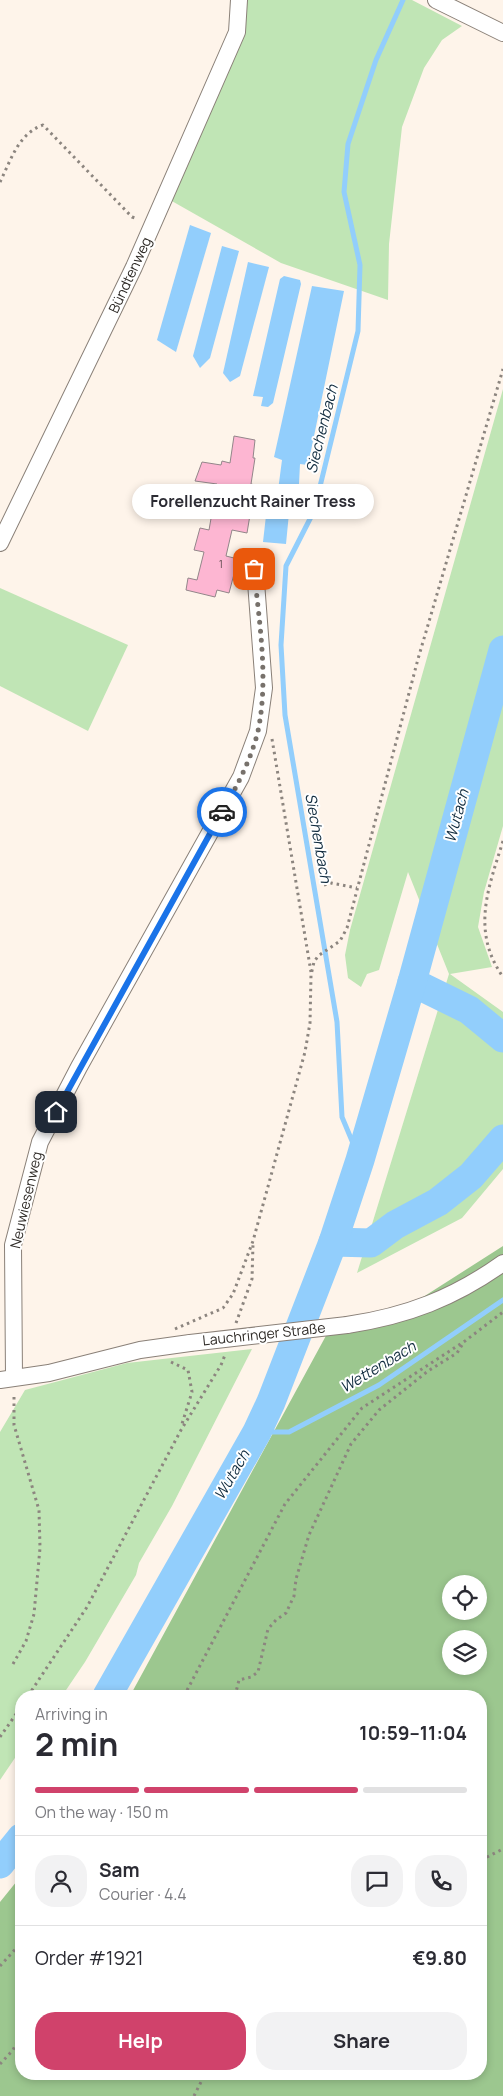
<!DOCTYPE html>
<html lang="en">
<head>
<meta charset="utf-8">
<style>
	:root { --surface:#fff; --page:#f2f2f3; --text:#2b2b33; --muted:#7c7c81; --line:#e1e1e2; --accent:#d0426b }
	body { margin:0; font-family:Manrope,sans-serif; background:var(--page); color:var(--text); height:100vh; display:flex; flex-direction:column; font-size:19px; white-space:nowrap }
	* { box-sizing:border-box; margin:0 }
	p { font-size:16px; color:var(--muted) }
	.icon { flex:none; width:28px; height:28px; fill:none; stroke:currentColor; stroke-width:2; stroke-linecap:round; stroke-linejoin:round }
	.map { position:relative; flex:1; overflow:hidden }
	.drawer { position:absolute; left:15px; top:1690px; width:472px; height:390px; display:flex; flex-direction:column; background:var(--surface); border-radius:20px; box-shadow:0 2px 8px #0003 }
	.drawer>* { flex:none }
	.buttons { position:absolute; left:442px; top:1575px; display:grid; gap:10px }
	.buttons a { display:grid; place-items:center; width:45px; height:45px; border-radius:50%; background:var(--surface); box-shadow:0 2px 8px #0003; font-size:25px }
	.pin { position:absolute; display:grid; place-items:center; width:42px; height:42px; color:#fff; margin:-21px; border-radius:10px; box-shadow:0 2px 8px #0006 }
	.courier { position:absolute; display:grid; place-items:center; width:50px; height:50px; margin:-25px; border:4px solid #1a73e8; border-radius:50%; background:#fff; color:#222; box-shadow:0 1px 6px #0007 }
	.bubble { position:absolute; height:35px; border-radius:18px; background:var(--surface); box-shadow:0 2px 8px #0003; font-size:16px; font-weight:700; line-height:35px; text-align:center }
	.overview em { font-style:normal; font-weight:700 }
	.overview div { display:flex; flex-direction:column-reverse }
	.overview { display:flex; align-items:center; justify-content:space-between; height:85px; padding:0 20px }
	h1 { font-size:32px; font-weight:700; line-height:38px }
	.bar { display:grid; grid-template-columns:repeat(4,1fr); gap:8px 5px; align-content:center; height:60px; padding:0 20px }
	.bar i { height:6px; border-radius:4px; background:var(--line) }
	.bar .selected { background:var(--accent) }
	.bar p { grid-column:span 4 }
	.line { display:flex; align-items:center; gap:12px; padding:0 20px; border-top:1px solid var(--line) }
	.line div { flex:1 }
	.round { display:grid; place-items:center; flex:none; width:52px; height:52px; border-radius:20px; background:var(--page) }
	.button { display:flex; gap:10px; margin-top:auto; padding:10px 20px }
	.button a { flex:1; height:58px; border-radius:20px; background:var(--accent); color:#fff; font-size:20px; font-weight:700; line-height:58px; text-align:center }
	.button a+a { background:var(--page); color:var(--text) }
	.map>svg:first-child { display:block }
	.green { fill:#c0e5b5 }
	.forest { fill:#9cc78f; fill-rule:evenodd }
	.water { fill:#92cefc }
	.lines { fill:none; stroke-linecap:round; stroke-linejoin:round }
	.stream { stroke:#92cefc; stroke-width:5 }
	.river { stroke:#92cefc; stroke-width:29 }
	.building { fill:#fdb6d2; stroke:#93868a }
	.minor-casing { stroke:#8a8078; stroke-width:18 }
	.path { stroke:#8c857f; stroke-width:3; stroke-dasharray:2.5 4; stroke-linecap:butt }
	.minor { stroke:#fff; stroke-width:16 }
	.minor-bridge-casing { stroke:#8a8078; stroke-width:18; stroke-linecap:butt }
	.minor-bridge { stroke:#fff; stroke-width:16 }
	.done { stroke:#77716b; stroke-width:5; stroke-dasharray:0 9 }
	.route { stroke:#1a73e8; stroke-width:6 }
	.labels { text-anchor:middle; stroke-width:4; stroke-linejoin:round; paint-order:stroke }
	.number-label { font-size:11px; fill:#624e52 }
	.street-label { font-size:14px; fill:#2f2b27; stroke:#fff }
	.water-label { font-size:15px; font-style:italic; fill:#112c3f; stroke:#fff }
</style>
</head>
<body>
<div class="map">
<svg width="503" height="2096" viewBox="0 0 503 2096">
	<rect width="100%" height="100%" fill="#fef4ea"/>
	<g class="green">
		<polygon points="247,0 412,0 462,26 442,40 424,68 402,127 389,244 388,300 281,263 170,200"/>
		<polygon points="503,389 503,826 484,892 478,927 492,967 450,974 503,1012 503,1169 462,1218 357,1273 449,974 408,872 379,970 367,974 361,987 348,978 345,955 350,930"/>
		<polygon points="0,588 128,645 88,731 0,686"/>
		<polygon points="252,1349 172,1506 139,1563 136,1575 85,1662 62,1696 21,1696 21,1749 0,1780 0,1432 25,1390 127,1363"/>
	</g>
	<path class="forest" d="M503,1246V2096H0V1902L21,1876V2074H481V1696H130L328,1332L420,1299ZM451,1584H479V1611H451ZM451,1639H479V1666H451Z"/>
	<g class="water">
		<polygon points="190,225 211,233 176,352 157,340"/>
		<polygon points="222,246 239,251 210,358 200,368 193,356"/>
		<polygon points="248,262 269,267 240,376 230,382 223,373"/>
		<polygon points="284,276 300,280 301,284 273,403 268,407 261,406 263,397 253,396 280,279"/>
		<polygon points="312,286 344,291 308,465 300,464 298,504 290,503 286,544 263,542 268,498 277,498 282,460 274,457"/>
	</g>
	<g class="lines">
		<g class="stream">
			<polyline points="360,1160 342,1117 337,1022 285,715 281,645 286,566 314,511 358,331 360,265 344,192 348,144 376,60 403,0"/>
			<polyline points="257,1432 289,1432 379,1385 503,1300"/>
		</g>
		<g class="river">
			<polyline points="412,982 469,1010 503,1038"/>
			<polyline points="333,1242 371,1243 395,1225 438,1202 471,1176 503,1139"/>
			<polyline points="107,1696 257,1432 271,1402 333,1242 360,1160 412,982 503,650"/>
			<polyline points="0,1864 21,1838"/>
		</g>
	</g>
	<polygon class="building" points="234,436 255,440 253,458 255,458 251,484 255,485 247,533 232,530 226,556 238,559 229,593 217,590 215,597 186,590 188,578 197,580 204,552 194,550 200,528 209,530 217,484 195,481 202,462 221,465 222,461 230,463"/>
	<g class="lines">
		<defs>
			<g id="minor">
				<polyline points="436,0 503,33"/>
				<polyline points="0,543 134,267 237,32 239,0"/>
				<path d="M347,1325C407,1316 454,1298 503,1263"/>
				<polyline points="14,1377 13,1245 40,1142 79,1067 241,777 258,731 264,688 255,569"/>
				<polyline points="0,1380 49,1373 140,1350 190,1343"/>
			</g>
		</defs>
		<use href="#minor" class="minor-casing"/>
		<g class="path">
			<path d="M0,182C11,160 18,134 43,125L132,217L138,219"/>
			<polyline points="272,739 311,972"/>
			<path d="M503,841C488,889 471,931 503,977"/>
			<polyline points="324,885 331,883 357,888"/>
			<polyline points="236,1323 252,1279 253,1244"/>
			<polyline points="175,1329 223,1308 233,1294 253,1241 305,1052 310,1023 311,975 314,962 318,956 340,941 347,928 418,659 503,369"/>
			<polyline points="171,1362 188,1370 192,1392 181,1427"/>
			<polyline points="13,1664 26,1641 34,1614 40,1548 39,1510 14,1425 14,1393"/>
			<polyline points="28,1696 87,1607 181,1430 221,1365 225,1355"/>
			<polyline points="184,1696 285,1504 362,1408 465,1341 503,1312"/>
			<polyline points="235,1696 239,1680 251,1677 258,1672 268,1629 276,1620 286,1613 294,1596 296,1579 309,1535 351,1444 379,1410 428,1371 457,1353 464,1342"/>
			<polyline points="0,1737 21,1707"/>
			<polyline points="481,1860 503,1849"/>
			<polyline points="0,1966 21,1943"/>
			<polyline points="0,2064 13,2050 21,2034"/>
			<polyline points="194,2096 205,2074"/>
		</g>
		<use href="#minor" class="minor"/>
		<defs>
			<polyline id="minor-bridge" points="190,1343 347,1325"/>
		</defs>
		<use href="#minor-bridge" class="minor-bridge-casing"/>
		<use href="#minor-bridge" class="minor-bridge"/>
	</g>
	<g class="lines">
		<path class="done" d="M222,812C237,786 251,760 258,731C269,678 259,622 254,569"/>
		<polyline class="route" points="56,1112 222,812"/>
	</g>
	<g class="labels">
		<g class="number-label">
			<text x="221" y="568">1</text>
		</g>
		<g class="street-label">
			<text transform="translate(130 275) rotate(-65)" y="5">Bündtenweg</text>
			<text transform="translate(26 1200) rotate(-77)" y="5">Neuwiesenweg</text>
			<text transform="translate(264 1334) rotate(-6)" y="5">Lauchringer Straße</text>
		</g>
		<g class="water-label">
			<text transform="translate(322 429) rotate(-76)" y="5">Siechenbach</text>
			<text transform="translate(457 816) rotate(-75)" y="5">Wutach</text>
			<text transform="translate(318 838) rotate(80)" y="5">Siechenbach</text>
			<text transform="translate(378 1367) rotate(-31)" y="5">Wettenbach</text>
			<text transform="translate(232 1475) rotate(-60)" y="5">Wutach</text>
		</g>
	</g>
</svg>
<div class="buttons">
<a><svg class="icon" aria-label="locate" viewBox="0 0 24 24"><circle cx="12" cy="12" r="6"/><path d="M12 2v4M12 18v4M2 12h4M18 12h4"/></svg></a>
<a><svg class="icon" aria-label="layers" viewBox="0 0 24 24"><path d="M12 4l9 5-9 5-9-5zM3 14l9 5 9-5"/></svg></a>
</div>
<div class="pin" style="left:254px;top:569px;background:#ea580c"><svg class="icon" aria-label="bag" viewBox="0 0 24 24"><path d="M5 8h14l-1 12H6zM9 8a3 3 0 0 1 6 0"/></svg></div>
<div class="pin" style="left:56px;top:1112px;background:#1f2937"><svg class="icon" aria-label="home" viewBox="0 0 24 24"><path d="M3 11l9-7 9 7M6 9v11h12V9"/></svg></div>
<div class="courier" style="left:222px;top:812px"><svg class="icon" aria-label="car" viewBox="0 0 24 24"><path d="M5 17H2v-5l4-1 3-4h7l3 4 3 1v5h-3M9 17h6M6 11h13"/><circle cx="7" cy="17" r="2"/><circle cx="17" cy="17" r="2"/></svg></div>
<div class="bubble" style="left:132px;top:484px;width:242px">Forellenzucht Rainer Tress</div>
<section class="drawer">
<div class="overview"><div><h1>2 min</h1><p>Arriving in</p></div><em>10:59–11:04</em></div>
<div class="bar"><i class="selected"></i><i class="selected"></i><i class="selected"></i><i></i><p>On the way · 150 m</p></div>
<div class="line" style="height:90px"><a class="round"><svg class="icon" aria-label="person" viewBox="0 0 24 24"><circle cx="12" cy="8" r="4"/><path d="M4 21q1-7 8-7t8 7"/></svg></a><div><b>Sam</b><p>Courier · 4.4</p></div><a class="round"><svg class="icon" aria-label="chat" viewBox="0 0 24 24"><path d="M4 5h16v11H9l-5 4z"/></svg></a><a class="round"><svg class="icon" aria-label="phone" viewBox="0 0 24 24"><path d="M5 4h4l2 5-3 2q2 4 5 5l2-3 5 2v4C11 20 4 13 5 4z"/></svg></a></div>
<div class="line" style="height:65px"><div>Order #1921</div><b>€9.80</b></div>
<div class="button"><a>Help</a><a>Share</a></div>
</section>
</div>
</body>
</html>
